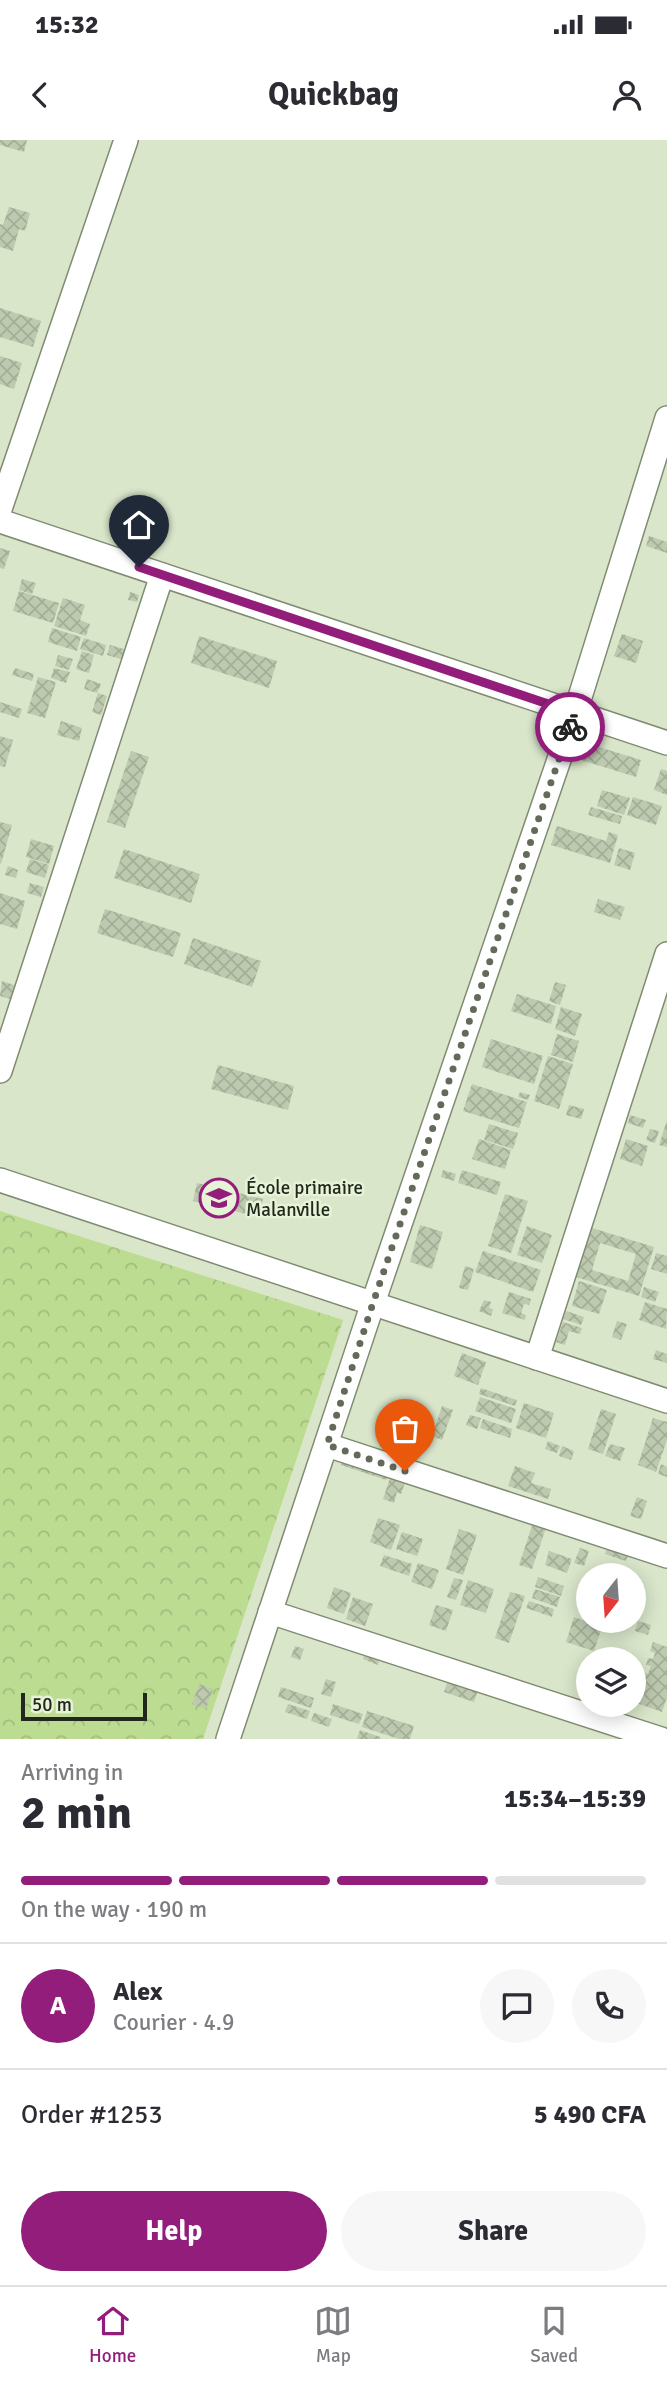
<!DOCTYPE html>
<html lang="en">
<head>
<meta charset="utf-8">
<style>
	:root { --surface:#fff; --page:#f7f7f7; --text:#2b2b33; --muted:#7c7c81; --line:#e1e1e2; --accent:#931d7b }
	body { margin:0; font-family:Signika,sans-serif; background:var(--page); color:var(--text); height:100vh; display:flex; flex-direction:column; font-size:26px; white-space:nowrap }
	* { box-sizing:border-box; margin:0 }
	p { font-size:23px; color:var(--muted) }
	.icon { flex:none; width:38px; height:38px; fill:none; stroke:currentColor; stroke-width:2; stroke-linecap:round; stroke-linejoin:round }
	.map { position:relative; height:1599px; overflow:hidden }
	.side { display:flex; flex-direction:column; background:var(--surface); flex:1 }
	.side>* { flex:none }
	.needle { width:46px; rotate:197deg }
	.tools { position:absolute; left:576px; top:1423px; display:grid; gap:14px }
	.tools a { display:grid; place-items:center; width:70px; height:70px; border-radius:50%; background:var(--surface); box-shadow:0 4px 18px #0003; font-size:35px }
	.scale { position:absolute; left:21px; bottom:18px; width:126px; box-sizing:border-box; padding-left:7px; border:4px solid #22271d; border-top:0; font-size:19px; line-height:24px; white-space:nowrap; color:#22271d; -webkit-text-stroke:5px #e6f3d7; paint-order:stroke }
	.pin { position:absolute; display:grid; place-items:center; width:60px; height:60px; color:#fff; margin:-72px -30px; border-radius:50% 50% 50% 0; rotate:-45deg; box-shadow:0 0 7px #0007 }
	.pin .icon { rotate:45deg }
	.courier { position:absolute; display:grid; place-items:center; width:70px; height:70px; margin:-35px; border:5px solid #931d7b; border-radius:50%; background:#fff; color:#222; box-shadow:0 2px 9px #0007 }
	.headline em { font-style:normal; font-weight:800 }
	.headline div { display:flex; flex-direction:column-reverse }
	.headline { display:flex; align-items:center; justify-content:space-between; height:119px; padding:0 21px }
	h1 { font-size:46px; font-weight:800; line-height:52px }
	.bar { display:grid; grid-template-columns:repeat(4,1fr); gap:10px 7px; align-content:center; height:84px; padding:0 21px }
	.bar i { height:9px; border-radius:5px; background:var(--line) }
	.bar .current { background:var(--accent) }
	.bar p { grid-column:span 4 }
	.line { display:flex; align-items:center; gap:18px; padding:0 21px; border-top:2px solid var(--line) }
	.line div { flex:1 }
	.round { display:grid; place-items:center; flex:none; width:74px; height:74px; border-radius:37px; background:var(--page) }
	.action { display:flex; gap:14px; margin-top:auto; padding:14px 21px }
	.action a { flex:1; height:80px; border-radius:42px; background:var(--accent); color:#fff; font-size:28px; font-weight:800; line-height:80px; text-align:center }
	.action a+a { background:var(--page); color:var(--text) }
	.status { display:flex; justify-content:space-between; align-items:center; height:49px; padding:0 35px; background:var(--surface); direction:ltr }
	.status svg { height:19px; fill:currentColor }
	header { display:flex; justify-content:space-between; align-items:center; height:91px; padding:0 21px; background:var(--surface); font-size:32px; font-weight:800 }
	.menu { display:flex; justify-content:space-around; align-items:center; height:98px; border-top:2px solid var(--line); background:var(--surface); font-size:19px; color:var(--muted) }
	.menu a { display:grid; justify-items:center; gap:4px }
	.menu .current { color:var(--accent) }
	.map>svg:first-child { display:block }
	.forest { fill:url(#forest-crowns) }
	.building { fill:url(#building-cross-hatch); fill-rule:evenodd }
	.lines { fill:none; stroke-linecap:round; stroke-linejoin:round }
	.minor-casing { stroke:#808c72; stroke-width:26 }
	.minor { stroke:#fff; stroke-width:23 }
	.done { stroke:#626a5a; stroke-width:7; stroke-dasharray:0 12.6 }
	.route { stroke:#931d7b; stroke-width:9 }
	.labels { text-anchor:middle; stroke-width:5; stroke-linejoin:round; paint-order:stroke }
	.poi-label { font-size:19px; fill:#22271d; stroke:#e6f3d7; text-anchor:start }
</style>
</head>
<body>
<div class="status"><b>15:32</b><svg viewBox="0 0 49 12"><path d="M0 12V9h3v3zM5 12V6h3v6zM10 12V3h3v9zM15 12V0h3v12zM26 1h20v11H26zM47 4h2v5h-2z"/></svg></div>
<header><svg class="icon" aria-label="back" viewBox="0 0 24 24"><path d="M15 5l-7 7 7 7"/></svg>Quickbag<svg class="icon" aria-label="person" viewBox="0 0 24 24"><circle cx="12" cy="8" r="4"/><path d="M4 21q1-7 8-7t8 7"/></svg></header>
<div class="map">
<svg width="667" height="1599" viewBox="0 0 667 1599">
	<defs>
		<pattern id="forest-crowns" width="20" height="18" patternUnits="userSpaceOnUse" patternTransform="scale(1.75)"><rect width="20" height="18" fill="#bcdc92"/><path d="M2 6a3 3 0 1 1 6 0M12 15a3 3 0 1 1 6 0" fill="none" stroke="#a1bd7d"/></pattern>
		<pattern id="building-cross-hatch" width="8" height="8" patternUnits="userSpaceOnUse" patternTransform="scale(1.75)"><rect width="8" height="8" fill="#becaaf"/><path d="M0 0l8 8M0 8l8-8" fill="none" stroke="#a3ae96"/></pattern>
	</defs>
	<rect width="100%" height="100%" fill="#d9e6ca"/>
	<polygon class="forest" points="0,1071 343,1180 203,1599 0,1599"/>
	<g class="building">
		<polygon points="0,0 27,0 24,12 0,5"/>
		<polygon points="9,67 30,73 25,91 19,89 13,111 0,107 0,84 3,85"/>
		<polygon points="0,168 41,181 33,207 0,197"/>
		<polygon points="0,216 22,223 14,249 0,244"/>
		<polygon points="649,396 667,402 667,413 646,406"/>
		<polygon points="0,408 10,411 4,429 0,428"/>
		<polygon points="22,439 36,443 32,454 19,450"/>
		<polygon points="19,451 59,463 53,483 13,471"/>
		<polygon points="130,452 139,455 137,462 128,460"/>
		<polygon points="63,458 85,465 80,480 90,484 86,496 54,486"/>
		<polygon points="52,488 81,497 77,511 48,502"/>
		<polygon points="622,494 643,501 636,523 614,516"/>
		<polygon points="199,496 277,521 269,548 191,523"/>
		<polygon points="84,498 106,505 103,516 80,509"/>
		<polygon points="110,505 127,510 124,520 107,515"/>
		<polygon points="82,511 94,515 89,533 76,529"/>
		<polygon points="58,515 73,519 69,530 55,526"/>
		<polygon points="15,528 34,534 32,541 12,535"/>
		<polygon points="54,528 70,532 66,543 51,538"/>
		<polygon points="38,537 56,542 45,578 27,573"/>
		<polygon points="87,539 101,544 97,553 84,549"/>
		<polygon points="98,553 107,556 101,575 92,572"/>
		<polygon points="0,562 22,569 19,578 0,572"/>
		<polygon points="61,581 82,588 79,601 57,595"/>
		<polygon points="0,596 13,600 5,627 0,626"/>
		<polygon points="586,603 641,620 636,637 581,620"/>
		<polygon points="131,611 149,617 125,688 107,682"/>
		<polygon points="661,629 667,631 667,655 654,650"/>
		<polygon points="602,650 630,658 624,675 597,666"/>
		<polygon points="633,657 662,666 656,685 627,675"/>
		<polygon points="591,667 622,676 620,684 588,675"/>
		<polygon points="0,682 12,685 1,724 0,723"/>
		<polygon points="557,686 606,701 609,692 618,695 610,723 551,705"/>
		<polygon points="31,699 54,706 49,724 26,717"/>
		<polygon points="619,708 635,713 630,730 614,725"/>
		<polygon points="124,709 200,734 191,763 114,738"/>
		<polygon points="30,719 49,725 45,738 26,732"/>
		<polygon points="8,726 18,730 16,738 5,735"/>
		<polygon points="30,743 44,747 41,757 27,753"/>
		<polygon points="0,753 25,761 17,789 0,784"/>
		<polygon points="598,759 625,767 620,780 594,772"/>
		<polygon points="105,769 181,793 173,817 97,793"/>
		<polygon points="193,798 261,821 252,847 184,824"/>
		<polygon points="2,841 17,846 13,860 0,856"/>
		<polygon points="555,842 566,845 560,865 549,861"/>
		<polygon points="517,854 556,866 551,884 511,871"/>
		<polygon points="561,867 582,874 575,896 555,889"/>
		<polygon points="557,894 579,901 573,922 551,915"/>
		<polygon points="491,899 543,916 534,944 482,927"/>
		<polygon points="548,916 573,924 559,969 534,961"/>
		<polygon points="218,925 294,946 288,970 211,949"/>
		<polygon points="472,944 527,962 519,988 463,971"/>
		<polygon points="520,952 530,955 528,960 518,957"/>
		<polygon points="569,965 584,969 581,979 566,975"/>
		<polygon points="630,975 646,980 643,988 628,983"/>
		<polygon points="667,980 667,1007 659,1005"/>
		<polygon points="489,984 518,993 513,1009 484,1000"/>
		<polygon points="650,989 659,991 655,1003 646,1000"/>
		<polygon points="479,999 511,1010 505,1029 472,1019"/>
		<polygon points="626,999 648,1006 642,1026 620,1019"/>
		<polygon points="443,1030 456,1034 454,1041 441,1037"/>
		<polygon points="462,1030 501,1042 497,1055 458,1043"/>
		<polygon points="197,1043 263,1059 259,1077 193,1061"/>
		<polygon points="505,1054 528,1061 511,1113 488,1106"/>
		<polygon points="420,1085 443,1092 432,1129 410,1122"/>
		<polygon points="527,1086 552,1095 542,1123 517,1115"/>
		<path d="M592,1088L654,1107L639,1156L576,1137ZM600,1103L636,1114L628,1141L592,1130Z"/>
		<polygon points="483,1111 541,1130 533,1152 475,1132"/>
		<polygon points="656,1113 667,1116 667,1134 651,1129"/>
		<polygon points="465,1126 474,1129 468,1150 459,1148"/>
		<polygon points="579,1141 607,1150 599,1174 572,1166"/>
		<polygon points="644,1147 659,1152 655,1162 641,1157"/>
		<polygon points="509,1152 531,1159 529,1165 524,1164 521,1173 526,1175 525,1180 502,1173"/>
		<polygon points="484,1160 491,1162 489,1168 493,1169 491,1176 479,1171"/>
		<polygon points="645,1162 667,1169 666,1189 639,1180"/>
		<polygon points="566,1171 584,1177 581,1185 563,1179"/>
		<polygon points="617,1181 627,1184 621,1200 612,1197"/>
		<polygon points="563,1182 582,1188 580,1194 569,1191 565,1205 556,1202"/>
		<polygon points="656,1210 667,1214 667,1223 653,1219"/>
		<polygon points="462,1213 486,1222 478,1245 454,1236"/>
		<polygon points="481,1248 517,1260 515,1266 479,1254"/>
		<polygon points="480,1257 516,1269 511,1283 475,1271"/>
		<polygon points="524,1263 554,1273 546,1298 516,1288"/>
		<polygon points="442,1266 453,1270 442,1300 432,1296"/>
		<polygon points="601,1269 616,1274 603,1314 588,1309"/>
		<polygon points="470,1275 481,1278 477,1289 466,1285"/>
		<polygon points="653,1278 667,1282 667,1300 656,1332 638,1325"/>
		<polygon points="483,1279 512,1289 510,1298 480,1288"/>
		<polygon points="548,1301 560,1306 557,1313 545,1309"/>
		<polygon points="610,1304 625,1308 620,1321 605,1316"/>
		<polygon points="562,1306 574,1311 571,1320 559,1316"/>
		<polygon points="344,1316 389,1331 386,1340 341,1325"/>
		<polygon points="661,1324 667,1327 667,1337 658,1334"/>
		<polygon points="515,1326 535,1333 531,1343 551,1349 548,1359 508,1346"/>
		<polygon points="392,1332 407,1337 401,1354 397,1352 394,1363 383,1359"/>
		<polygon points="637,1357 647,1361 641,1379 630,1376"/>
		<polygon points="378,1378 400,1385 391,1410 370,1402"/>
		<polygon points="534,1380 547,1385 532,1429 519,1425"/>
		<polygon points="459,1389 477,1395 463,1435 446,1429"/>
		<polygon points="402,1392 423,1399 417,1416 396,1409"/>
		<polygon points="608,1406 629,1413 626,1421 605,1414"/>
		<polygon points="580,1408 589,1411 584,1426 574,1423"/>
		<polygon points="549,1411 572,1419 567,1433 545,1425"/>
		<polygon points="384,1415 412,1424 409,1436 380,1426"/>
		<polygon points="418,1423 439,1430 432,1449 411,1442"/>
		<polygon points="538,1437 564,1446 561,1456 535,1447"/>
		<polygon points="454,1438 463,1440 456,1460 447,1457"/>
		<polygon points="468,1440 494,1449 486,1473 460,1465"/>
		<polygon points="334,1447 351,1453 344,1474 327,1468"/>
		<polygon points="535,1449 560,1457 557,1467 532,1458"/>
		<polygon points="510,1452 525,1456 509,1503 495,1498"/>
		<polygon points="353,1457 373,1464 365,1486 346,1479"/>
		<polygon points="529,1461 554,1469 552,1477 526,1468"/>
		<polygon points="436,1465 453,1470 446,1491 429,1485"/>
		<polygon points="574,1477 602,1487 594,1511 566,1502"/>
		<polygon points="638,1481 651,1485 648,1495 635,1491"/>
		<polygon points="653,1502 667,1507 667,1557 662,1572 634,1562 636,1554 641,1556 642,1552 637,1551 639,1544 645,1545 645,1543 640,1542 643,1532 648,1534 651,1526 646,1525 648,1518 653,1519 655,1513 650,1511"/>
		<polygon points="295,1506 304,1509 300,1520 291,1517"/>
		<polygon points="365,1512 380,1517 378,1525 363,1519"/>
		<polygon points="583,1523 588,1525 588,1535 580,1532"/>
		<polygon points="326,1539 336,1542 331,1557 321,1554"/>
		<polygon points="448,1540 478,1550 474,1562 444,1552"/>
		<polygon points="199,1544 213,1549 206,1569 192,1564"/>
		<polygon points="281,1547 314,1558 311,1568 278,1557"/>
		<polygon points="288,1564 310,1571 307,1579 285,1572"/>
		<polygon points="333,1564 363,1574 359,1584 330,1575"/>
		<polygon points="367,1571 414,1586 410,1599 399,1599 362,1587"/>
		<polygon points="314,1573 332,1579 329,1587 311,1581"/>
		<polygon points="360,1590 380,1597 380,1599 357,1599"/>
	</g>
	<g class="lines">
		<defs>
			<g id="minor">
				<polyline points="0,369 126,0"/>
				<polyline points="0,381 667,603"/>
				<polyline points="0,931 162,435"/>
				<polyline points="0,1040 667,1261"/>
				<polyline points="537,1218 667,814"/>
				<polyline points="327,1305 667,1416"/>
				<polyline points="270,1472 661,1599"/>
				<polyline points="228,1599 373,1163 575,573 667,278"/>
			</g>
		</defs>
		<use href="#minor" class="minor-casing"/>
		<use href="#minor" class="minor"/>
	</g>
	<g class="lines">
		<polyline class="done" points="405,1331 327,1305 373,1163 570,587"/>
		<polyline class="route" points="139,427 575,573 570,587"/>
	</g>
	<defs>
		<symbol id="school-ring" viewBox="-11 -11 22 22"><circle r="9.5" fill="#e6f3d7" stroke="#931d7b" stroke-width="1.5"/><path d="M0-5L7-2L0 1L-7-2ZM-4 1L0 2.5L4 1V4Q0 6-4 4Z" fill="#931d7b"/></symbol>
	</defs>
	<g fill-rule="evenodd">
		<use href="#school-ring" x="197" y="1036" width="44" height="44"/>
	</g>
	<g class="labels">
		<g class="poi-label">
			<text x="246" y="1054">École primaire<tspan x="246" dy="22">Malanville</tspan></text>
		</g>
	</g>
</svg>
<div class="tools">
<a><svg class="needle" viewBox="-14 -14 28 28"><path d="M0-13l5 13h-10z" fill="#e53935"/><path d="M0 13l5-13h-10z" fill="#7c7c81"/></svg></a>
<a><svg class="icon" aria-label="layers" viewBox="0 0 24 24"><path d="M12 4l9 5-9 5-9-5zM3 14l9 5 9-5"/></svg></a>
</div>
<div class="scale">50 m</div>
<div class="pin" style="left:405px;top:1331px;background:#ea580c"><svg class="icon" aria-label="bag" viewBox="0 0 24 24"><path d="M5 8h14l-1 12H6zM9 8a3 3 0 0 1 6 0"/></svg></div>
<div class="pin" style="left:139px;top:427px;background:#1f2937"><svg class="icon" aria-label="home" viewBox="0 0 24 24"><path d="M3 11l9-7 9 7M6 9v11h12V9"/></svg></div>
<div class="courier" style="left:570px;top:587px"><svg class="icon" aria-label="bike" viewBox="0 0 24 24"><circle cx="6" cy="16" r="4"/><circle cx="18" cy="16" r="4"/><path d="M6 16l4-8h5l3 8M10 8l3 8H6M13 5h3"/></svg></div>
</div>
<section class="side">
<div class="headline"><div><h1>2 min</h1><p>Arriving in</p></div><em>15:34–15:39</em></div>
<div class="bar"><i class="current"></i><i class="current"></i><i class="current"></i><i></i><p>On the way · 190 m</p></div>
<div class="line" style="height:126px"><b class="round" style="background:var(--accent);color:#fff">A</b><div><b>Alex</b><p>Courier · 4.9</p></div><a class="round"><svg class="icon" aria-label="chat" viewBox="0 0 24 24"><path d="M4 5h16v11H9l-5 4z"/></svg></a><a class="round"><svg class="icon" aria-label="phone" viewBox="0 0 24 24"><path d="M5 4h4l2 5-3 2q2 4 5 5l2-3 5 2v4C11 20 4 13 5 4z"/></svg></a></div>
<div class="line" style="height:91px"><div>Order #1253</div><b>5 490 CFA</b></div>
<div class="action"><a>Help</a><a>Share</a></div>
</section>
<nav class="menu">
<a class="current"><svg class="icon" aria-label="home" viewBox="0 0 24 24"><path d="M3 11l9-7 9 7M6 9v11h12V9"/></svg>Home</a>
<a><svg class="icon" aria-label="map" viewBox="0 0 24 24"><path d="M3 6l6-2 6 2 6-2v14l-6 2-6-2-6 2zM9 4v14M15 6v14"/></svg>Map</a>
<a><svg class="icon" aria-label="saved" viewBox="0 0 24 24"><path d="M7 4h10v16l-5-4-5 4z"/></svg>Saved</a>
</nav>
</body>
</html>
